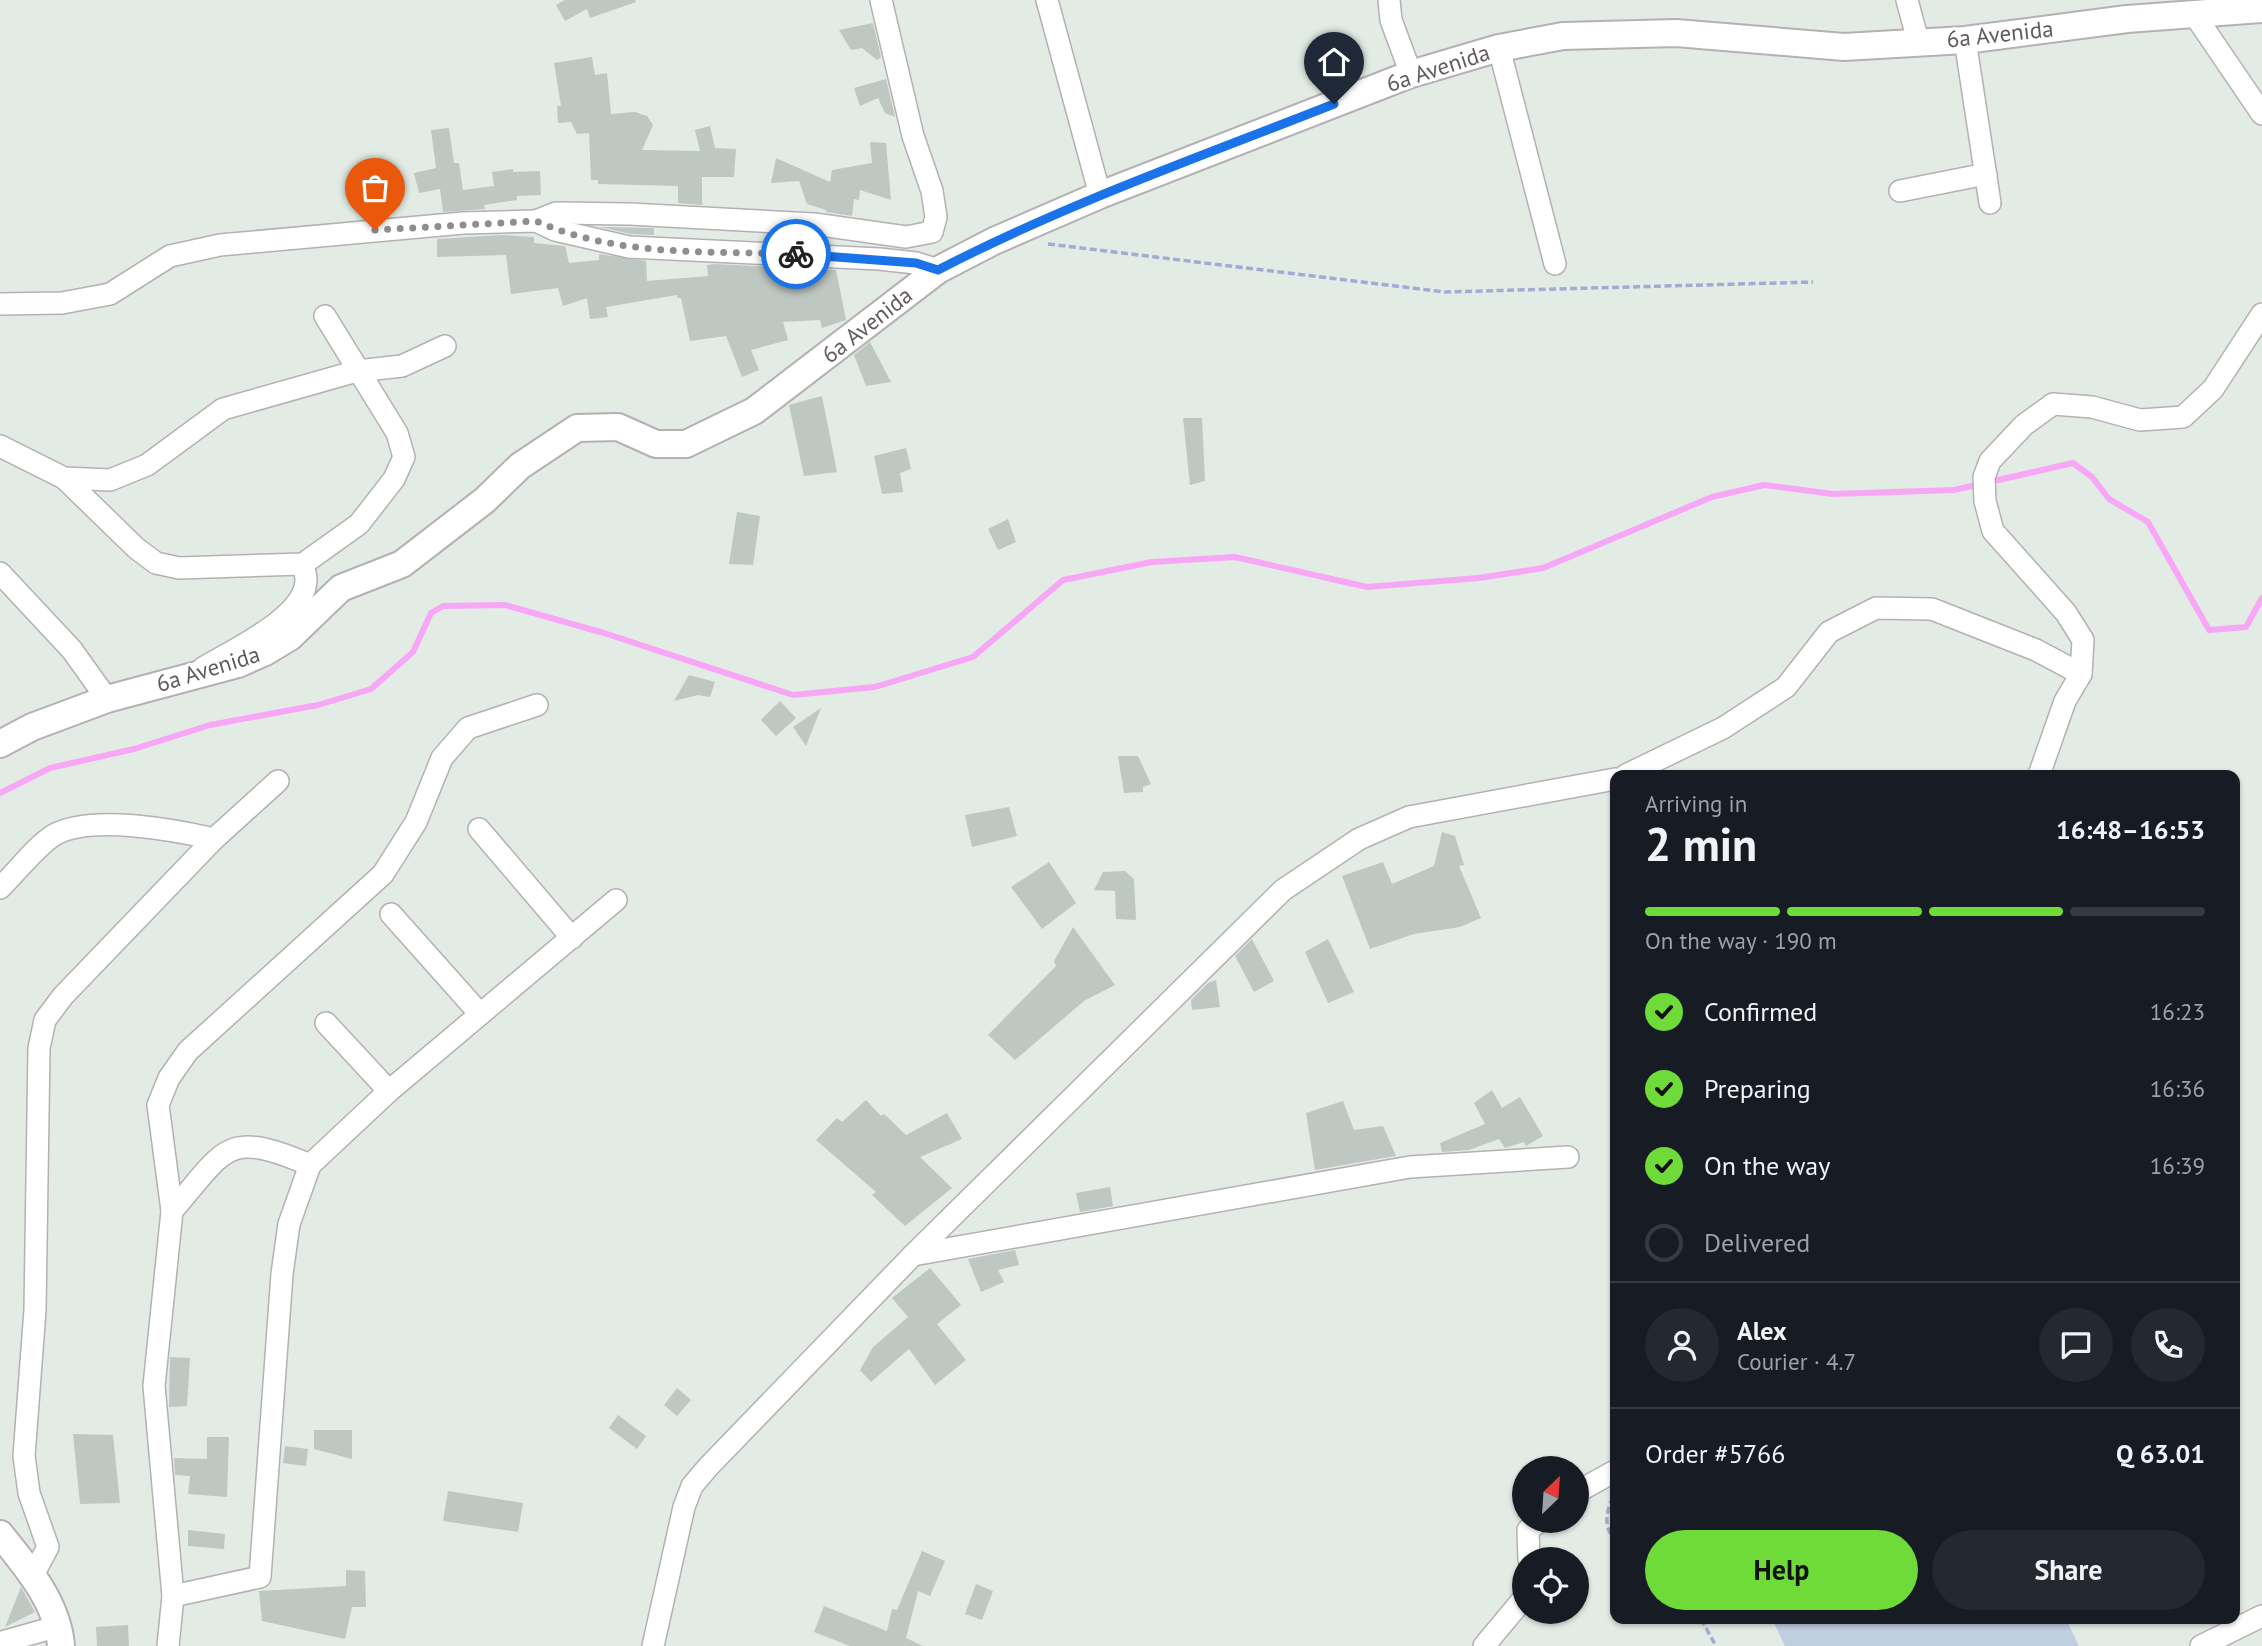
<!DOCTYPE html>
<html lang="en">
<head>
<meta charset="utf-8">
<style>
	:root { --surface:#171b24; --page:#242831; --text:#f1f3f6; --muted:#9ea1a6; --line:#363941; --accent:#6edb39 }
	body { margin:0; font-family:"PT Sans",sans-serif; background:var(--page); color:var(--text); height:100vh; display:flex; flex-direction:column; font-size:26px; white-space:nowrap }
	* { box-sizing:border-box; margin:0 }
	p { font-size:23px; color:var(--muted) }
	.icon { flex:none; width:38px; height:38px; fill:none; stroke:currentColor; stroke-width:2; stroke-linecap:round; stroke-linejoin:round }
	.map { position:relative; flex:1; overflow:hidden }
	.sheet { position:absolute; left:1610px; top:770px; width:630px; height:854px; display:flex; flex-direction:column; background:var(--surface); border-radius:14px; box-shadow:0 2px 5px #0004 }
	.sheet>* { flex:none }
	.needle { width:46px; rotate:25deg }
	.buttons { position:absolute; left:1512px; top:1456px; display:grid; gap:14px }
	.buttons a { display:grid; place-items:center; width:77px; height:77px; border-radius:50%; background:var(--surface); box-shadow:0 2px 5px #0004; font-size:35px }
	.pin { position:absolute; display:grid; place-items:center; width:60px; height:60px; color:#fff; margin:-72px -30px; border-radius:50% 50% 50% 0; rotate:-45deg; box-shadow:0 0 7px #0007 }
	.pin .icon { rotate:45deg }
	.courier { position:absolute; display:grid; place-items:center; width:70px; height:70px; margin:-35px; border:5px solid #1a73e8; border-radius:50%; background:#fff; color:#222; box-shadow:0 2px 9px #0007 }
	.overview em { font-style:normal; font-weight:700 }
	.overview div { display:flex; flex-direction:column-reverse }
	.overview { display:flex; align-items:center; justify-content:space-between; height:119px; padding:0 35px }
	h1 { font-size:46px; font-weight:700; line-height:52px }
	.bar { display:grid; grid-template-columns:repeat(4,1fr); gap:10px 7px; align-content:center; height:84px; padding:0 35px }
	.bar i { height:9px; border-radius:5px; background:var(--line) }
	.bar .current { background:var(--accent) }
	.bar p { grid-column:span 4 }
	.line { display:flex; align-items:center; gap:18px; padding:0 35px; border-top:2px solid var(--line) }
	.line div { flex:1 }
	.round { display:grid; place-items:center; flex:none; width:74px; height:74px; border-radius:37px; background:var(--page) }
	ol { padding:0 35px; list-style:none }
	li { display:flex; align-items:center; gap:21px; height:77px }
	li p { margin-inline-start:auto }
	li .icon { padding:7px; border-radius:50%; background:var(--accent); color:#111; stroke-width:4 }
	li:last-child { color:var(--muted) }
	li i { width:38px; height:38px; border:4px solid var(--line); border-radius:50% }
	.primary-button { display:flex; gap:14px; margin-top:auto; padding:14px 35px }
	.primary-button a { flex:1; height:80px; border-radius:42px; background:var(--accent); color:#111; font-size:28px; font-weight:700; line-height:80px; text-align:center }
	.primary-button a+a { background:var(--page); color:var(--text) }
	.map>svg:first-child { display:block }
	.green { fill:#c0cee2 }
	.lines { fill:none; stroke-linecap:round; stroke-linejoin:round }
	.stream { stroke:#f8a6f6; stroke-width:6 }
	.building { fill:#bec7c1 }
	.minor-casing { stroke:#b6afb5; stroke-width:24 }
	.tertiary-casing { stroke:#b6afb5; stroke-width:30 }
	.path { stroke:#a4abd3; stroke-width:3.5; stroke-dasharray:7 3.5; stroke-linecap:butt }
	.minor { stroke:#fff; stroke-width:21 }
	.tertiary { stroke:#fff; stroke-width:26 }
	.done { stroke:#8e8d8f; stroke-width:7; stroke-dasharray:0 12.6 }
	.route { stroke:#1a73e8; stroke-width:9 }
	.labels { text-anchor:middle; stroke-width:6; stroke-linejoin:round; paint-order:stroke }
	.street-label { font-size:23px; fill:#615a60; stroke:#fff }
</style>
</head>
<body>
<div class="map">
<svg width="2262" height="1646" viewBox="0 0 2262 1646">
	<rect width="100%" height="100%" fill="#e2ece5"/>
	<polygon class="green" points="1772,1619 2066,1619 2079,1646 1785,1646"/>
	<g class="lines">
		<polyline class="stream" points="0,793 50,768 134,749 210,725 318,705 371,689 413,652 431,613 443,606 505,605 604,633 793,695 875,687 973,657 1063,580 1152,562 1235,557 1367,587 1479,578 1543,568 1712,497 1764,485 1833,494 1954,490 2073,463 2092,477 2109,499 2148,522 2209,630 2246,627 2262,598"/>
	</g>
	<g class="building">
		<polygon points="565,0 635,0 636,2 590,18 587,9 565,21 556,5"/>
		<polygon points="873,23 881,57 877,60 862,48 851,50 839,30"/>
		<polygon points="592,57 595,75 607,73 611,114 635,112 647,116 653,125 642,150 700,151 695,130 710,126 715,148 736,149 734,177 702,177 702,205 678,203 678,186 598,184 598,180 591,180 589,133 577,134 571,122 558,123 557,106 561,106 554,63"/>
		<polygon points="886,79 895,117 885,113 878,98 860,106 854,88"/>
		<polygon points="449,128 454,163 459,163 463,190 494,186 492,172 513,169 513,172 540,171 541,195 517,196 517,200 484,205 485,209 443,212 440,189 419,193 414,173 436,168 431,130"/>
		<polygon points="870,142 886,143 891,200 860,190 859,200 854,199 852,216 826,212 826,210 807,204 799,181 771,183 776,158 830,182 832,170 872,163"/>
		<polygon points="600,227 654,228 654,235 631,234"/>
		<polygon points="501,235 534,237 534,243 565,246 569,263 599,260 599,254 646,261 647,281 708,276 707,265 715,264 836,270 846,320 822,328 820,320 783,322 788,340 751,350 759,370 742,377 726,336 690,341 681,298 677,298 677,295 606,307 608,317 590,319 587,298 563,306 558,288 511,294 506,255 437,257 437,239"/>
		<polygon points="870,342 891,382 866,386 854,355"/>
		<polygon points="822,396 837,472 804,476 789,405"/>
		<polygon points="1183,418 1202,418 1205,481 1190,485"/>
		<polygon points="906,448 911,469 900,473 903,492 882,494 874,456"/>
		<polygon points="737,512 760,516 753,565 729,564"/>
		<polygon points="1008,519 1016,542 998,550 988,529"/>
		<polygon points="689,675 715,682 710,697 698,695 674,701"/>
		<polygon points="780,701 796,718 776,736 761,720"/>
		<polygon points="821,708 806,746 793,727"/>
		<polygon points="1118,756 1138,756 1151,784 1143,787 1143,792 1124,793"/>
		<polygon points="1009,807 1017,836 972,847 965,815"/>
		<polygon points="1442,832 1455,836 1464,865 1459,866 1481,918 1460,927 1414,934 1370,949 1342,876 1383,862 1392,884 1434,866"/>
		<polygon points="1049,862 1076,903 1042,929 1011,887"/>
		<polygon points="1125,871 1134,879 1136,920 1116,919 1115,891 1094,890 1103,872"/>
		<polygon points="1073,927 1115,985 1084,1001 1015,1060 988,1035 1056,966 1054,961"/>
		<polygon points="1252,939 1274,981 1254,992 1235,956"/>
		<polygon points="1328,939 1354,992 1328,1003 1305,952"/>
		<polygon points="1216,980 1220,1007 1192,1010 1191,1000 1208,983"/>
		<polygon points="1492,1090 1502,1108 1520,1097 1543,1136 1526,1146 1524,1142 1505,1148 1499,1139 1469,1150 1442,1152 1440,1143 1485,1124 1474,1103"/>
		<polygon points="866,1100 881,1116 884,1114 906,1135 947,1113 962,1139 920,1157 952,1188 905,1226 872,1195 876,1192 816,1140 837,1118 842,1122"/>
		<polygon points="1343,1101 1354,1130 1383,1126 1396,1156 1315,1170 1306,1113"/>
		<polygon points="1110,1187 1113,1206 1080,1212 1076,1193"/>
		<polygon points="1015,1250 1019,1265 998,1270 1004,1282 981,1292 968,1259"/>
		<polygon points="930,1268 961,1305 937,1324 966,1360 935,1385 909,1349 871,1382 860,1370 873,1347 908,1317 892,1298"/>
		<polygon points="170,1357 190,1358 187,1406 169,1407"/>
		<polygon points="677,1388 691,1400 677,1416 664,1405"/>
		<polygon points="618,1415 646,1436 637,1449 609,1428"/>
		<polygon points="314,1430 352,1430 352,1459 314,1449"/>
		<polygon points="73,1434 113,1435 120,1503 80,1504"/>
		<polygon points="207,1437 229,1437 227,1497 188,1494 190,1476 175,1475 174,1458 207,1459"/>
		<polygon points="285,1446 308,1449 306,1466 283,1463"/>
		<polygon points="448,1491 523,1503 518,1532 443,1521"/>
		<polygon points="188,1530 225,1534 224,1549 188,1546"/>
		<polygon points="922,1551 945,1561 930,1596 918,1591 906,1638 923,1646 850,1646 814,1632 824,1606 887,1631 892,1609 897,1610"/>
		<polygon points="346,1570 365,1571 366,1607 352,1607 345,1639 262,1621 259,1591 346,1586"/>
		<polygon points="976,1584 993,1591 982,1620 965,1614"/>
		<polygon points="21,1587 35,1612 5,1627"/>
		<polygon points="128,1625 129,1646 97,1646 96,1627"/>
	</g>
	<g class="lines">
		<defs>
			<g id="minor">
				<polyline points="1047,0 1100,195"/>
				<polyline points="1389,0 1391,20 1411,74"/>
				<polyline points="1907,0 1918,41"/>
				<polyline points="2194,14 2262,114"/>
				<polyline points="1965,40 1990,203"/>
				<polyline points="1499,48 1555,264"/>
				<polyline points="1900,191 1986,174"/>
				<polyline points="536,221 556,213 630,214 814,224 906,237 932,232 936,217 932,191 913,136 881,0"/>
				<polyline points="0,304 62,303 110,294 170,256 220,245 463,223 536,221 555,230 629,247 879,259 916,263 938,270"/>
				<polyline points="0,446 64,478 110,480 147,465 223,409 357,371 402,366 445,346"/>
				<polyline points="64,478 136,548 156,563 179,568 303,564 359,524 394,479 404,457 397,433 325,316"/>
				<polyline points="0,573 72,650 107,699"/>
				<path d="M203,668C231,651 306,617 306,580C306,575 304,569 303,564"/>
				<polyline points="1626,775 1723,728 1786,687 1829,632 1876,608 1932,609 2036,650 2081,674"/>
				<polyline points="2039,775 2065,701 2081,674 2083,640 2066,613 1993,531 1985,501 1984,477 1990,461 2024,425 2053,404 2092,407 2140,420 2183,417 2213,389 2262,314"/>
				<polyline points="479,829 572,938"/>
				<path d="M0,888C17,872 35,847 54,835C91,814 175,830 214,839"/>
				<polyline points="391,914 480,1014"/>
				<polyline points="326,1023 389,1091"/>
				<path d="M172,1211C227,1148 225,1129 310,1165"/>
				<polyline points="913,1255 1410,1167 1568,1157"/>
				<polyline points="1577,1492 1615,1471"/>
				<polyline points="1529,1559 1528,1530 1540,1521"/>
				<polyline points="33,1575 48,1547 29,1493 24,1456 35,1310 39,1048 45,1020 63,996 214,839 278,781"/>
				<polyline points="173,1596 260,1577 282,1274 289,1224 310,1165 389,1091 616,900"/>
				<polyline points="2,1642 59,1626"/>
				<polyline points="168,1646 173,1596 154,1386 172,1211 158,1105 169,1078 188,1051 383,874 416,822 442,758 468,728 537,705"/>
				<polyline points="653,1646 684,1507 692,1486 709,1466 913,1255 1283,890 1359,839 1409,817 1615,779"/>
				<polyline points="1484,1646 1524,1598"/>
				<polyline points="2201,1646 2262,1616"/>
			</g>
			<g id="tertiary">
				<polyline points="0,744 32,727 107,699 238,664 265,652 290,637 341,588 402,564 485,500 520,466 577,428 618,427 656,444 686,444 754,411 938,270 994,241 1100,195 1411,74 1499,48 1563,36 1676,33 1844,47 1965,40 2127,19 2262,9"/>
				<path d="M0,1534C26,1566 58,1603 61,1646"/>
			</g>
		</defs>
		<use href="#minor" class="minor-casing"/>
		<use href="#tertiary" class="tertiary-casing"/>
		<g class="path">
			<polyline points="1048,244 1445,292 1813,282"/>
			<path d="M1613,1497C1606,1513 1603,1526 1615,1540"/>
			<polyline points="1701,1619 1716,1646"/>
		</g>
		<use href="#minor" class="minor"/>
		<use href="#tertiary" class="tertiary"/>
	</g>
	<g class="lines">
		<path class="done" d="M375,230L536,221C616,257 710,251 796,254"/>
		<path class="route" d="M796,254L916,263L938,270C1065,204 1200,157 1334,104"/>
	</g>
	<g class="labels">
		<g class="street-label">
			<text transform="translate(2000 34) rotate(-6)" y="8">6a Avenida</text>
			<text transform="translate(1438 68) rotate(-18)" y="8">6a Avenida</text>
			<text transform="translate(867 325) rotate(-38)" y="8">6a Avenida</text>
			<text transform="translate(208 669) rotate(-17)" y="8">6a Avenida</text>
		</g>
	</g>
</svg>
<div class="buttons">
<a><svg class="needle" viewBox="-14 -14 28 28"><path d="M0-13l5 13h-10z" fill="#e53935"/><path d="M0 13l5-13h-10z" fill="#9ea1a6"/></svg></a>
<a><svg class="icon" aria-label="locate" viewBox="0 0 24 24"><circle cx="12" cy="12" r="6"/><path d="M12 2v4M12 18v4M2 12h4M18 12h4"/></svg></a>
</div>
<div class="pin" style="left:375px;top:230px;background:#ea580c"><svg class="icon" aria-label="bag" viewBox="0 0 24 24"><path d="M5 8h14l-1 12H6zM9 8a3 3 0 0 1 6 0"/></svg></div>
<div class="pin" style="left:1334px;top:104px;background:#1f2937"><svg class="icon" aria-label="home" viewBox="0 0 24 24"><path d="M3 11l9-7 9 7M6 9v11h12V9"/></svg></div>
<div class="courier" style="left:796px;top:254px"><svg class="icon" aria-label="bike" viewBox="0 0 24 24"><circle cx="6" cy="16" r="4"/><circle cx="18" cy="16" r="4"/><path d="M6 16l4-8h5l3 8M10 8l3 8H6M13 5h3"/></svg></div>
<section class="sheet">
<div class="overview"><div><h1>2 min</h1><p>Arriving in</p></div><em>16:48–16:53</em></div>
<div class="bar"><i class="current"></i><i class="current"></i><i class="current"></i><i></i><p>On the way · 190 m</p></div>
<ol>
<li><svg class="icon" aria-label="check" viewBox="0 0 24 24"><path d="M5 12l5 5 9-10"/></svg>Confirmed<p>16:23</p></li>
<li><svg class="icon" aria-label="check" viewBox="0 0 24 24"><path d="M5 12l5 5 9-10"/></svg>Preparing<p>16:36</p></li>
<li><svg class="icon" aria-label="check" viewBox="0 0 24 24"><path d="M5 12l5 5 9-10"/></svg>On the way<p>16:39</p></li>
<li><i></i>Delivered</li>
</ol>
<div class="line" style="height:126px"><a class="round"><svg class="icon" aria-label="person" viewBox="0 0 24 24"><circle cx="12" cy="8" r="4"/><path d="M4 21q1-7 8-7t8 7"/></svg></a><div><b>Alex</b><p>Courier · 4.7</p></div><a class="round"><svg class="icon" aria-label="chat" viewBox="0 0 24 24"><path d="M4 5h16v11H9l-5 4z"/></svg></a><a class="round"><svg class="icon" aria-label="phone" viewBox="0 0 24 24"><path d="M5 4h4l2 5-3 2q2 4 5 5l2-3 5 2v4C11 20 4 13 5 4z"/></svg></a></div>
<div class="line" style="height:91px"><div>Order #5766</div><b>Q 63.01</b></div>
<div class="primary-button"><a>Help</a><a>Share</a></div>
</section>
</div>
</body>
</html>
